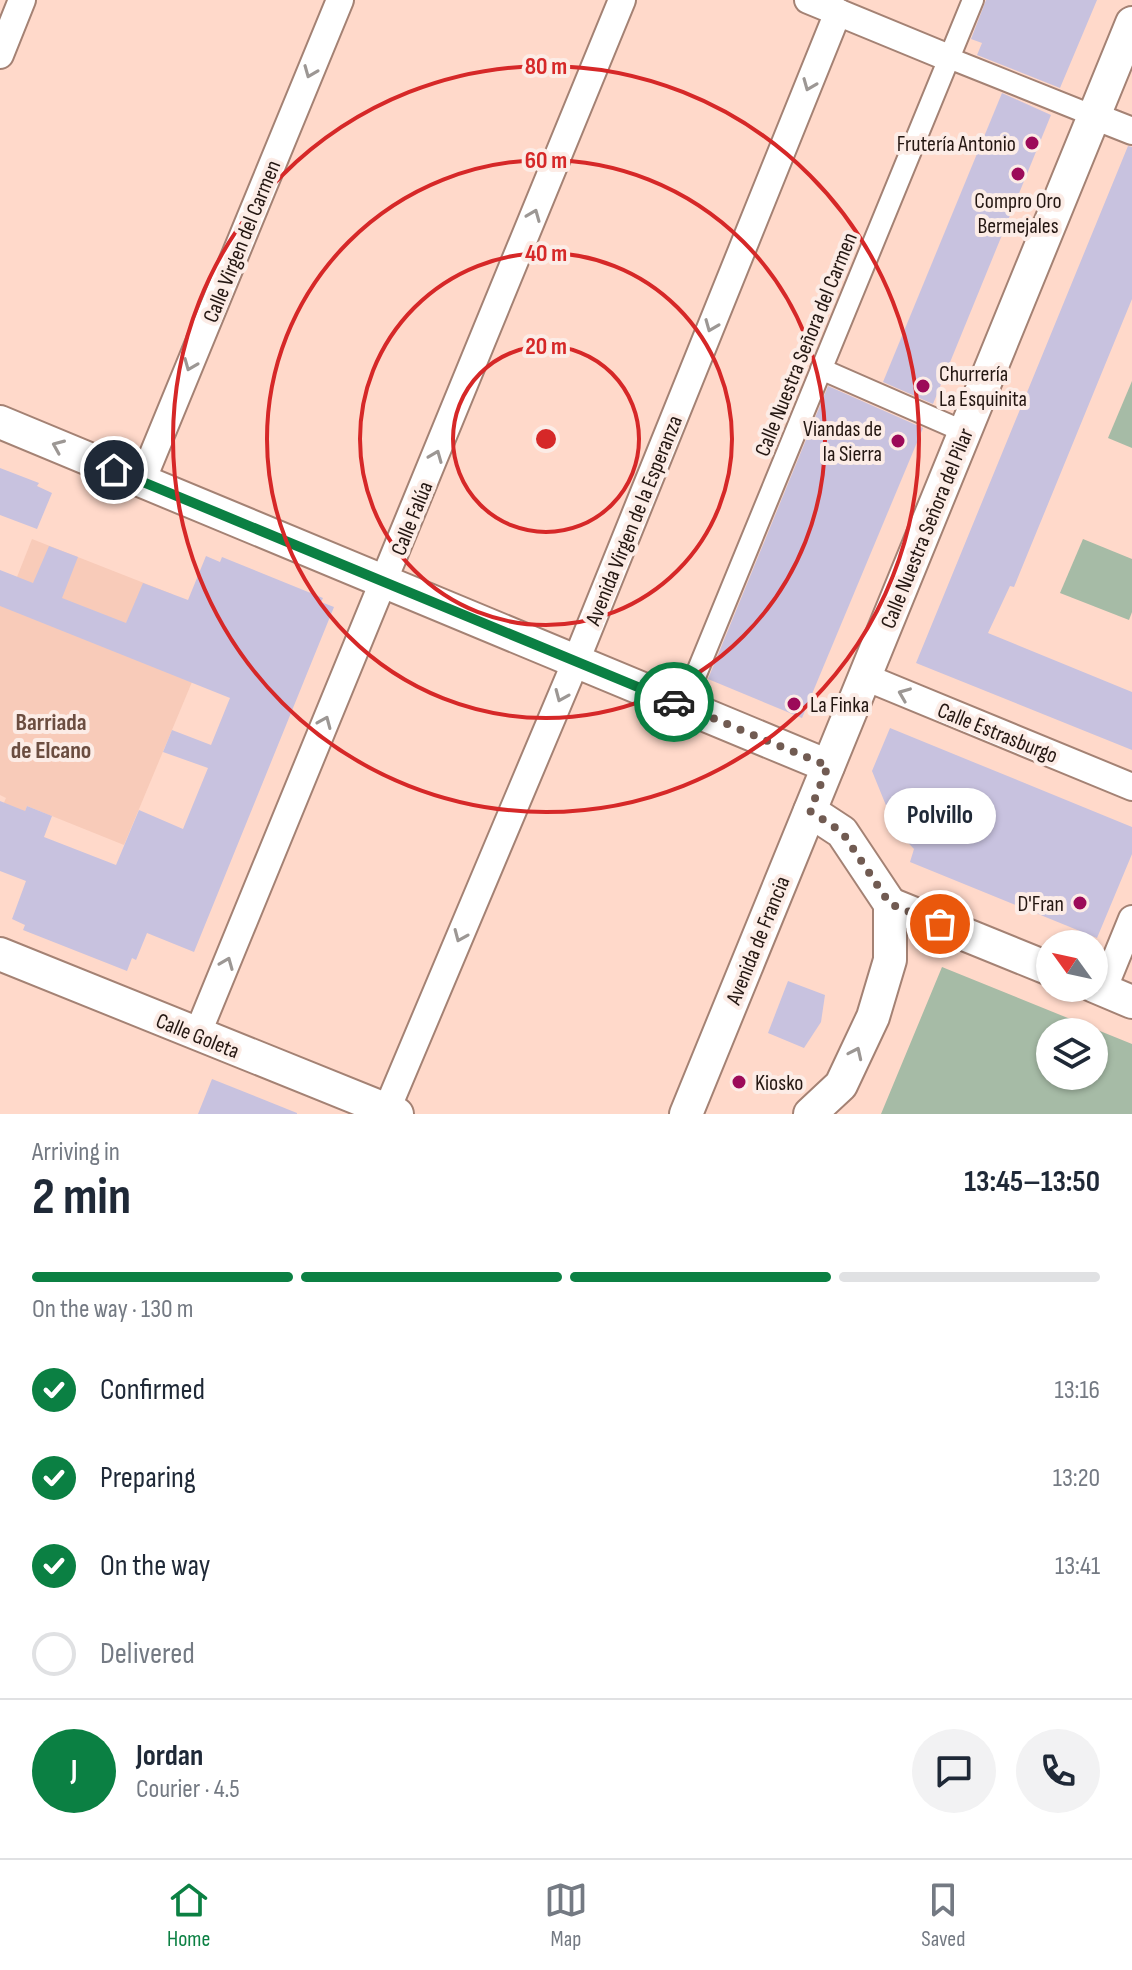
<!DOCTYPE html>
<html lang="en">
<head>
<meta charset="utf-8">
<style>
	:root { --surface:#fff; --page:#f2f2f3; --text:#1f2937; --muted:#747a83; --line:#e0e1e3; --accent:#0b8043 }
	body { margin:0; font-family:"Sofia Sans Condensed",sans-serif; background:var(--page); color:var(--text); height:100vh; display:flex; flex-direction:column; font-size:30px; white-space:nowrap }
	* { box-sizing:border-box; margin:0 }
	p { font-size:26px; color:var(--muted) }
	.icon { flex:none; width:44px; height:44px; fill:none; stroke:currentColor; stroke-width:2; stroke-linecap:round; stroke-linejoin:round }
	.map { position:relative; height:1114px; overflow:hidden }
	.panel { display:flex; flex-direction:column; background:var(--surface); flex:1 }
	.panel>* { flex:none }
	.needle { width:52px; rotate:303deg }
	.tools { position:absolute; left:1036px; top:930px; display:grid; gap:16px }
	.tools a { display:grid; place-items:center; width:72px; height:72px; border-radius:50%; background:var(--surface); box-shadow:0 2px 6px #0004; font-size:40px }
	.pin { position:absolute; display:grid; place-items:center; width:68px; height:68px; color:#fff; margin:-34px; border:4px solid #fff; border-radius:50%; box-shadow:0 2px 8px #0007 }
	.courier { position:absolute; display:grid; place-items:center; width:80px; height:80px; margin:-40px; border:6px solid #0b8043; border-radius:50%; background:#fff; color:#222; box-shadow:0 2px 10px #0007 }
	.bubble { position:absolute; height:56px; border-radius:28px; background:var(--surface); box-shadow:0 2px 6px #0004; font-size:26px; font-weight:700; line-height:56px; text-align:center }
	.head em { font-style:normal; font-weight:700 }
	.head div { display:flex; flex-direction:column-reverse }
	.head { display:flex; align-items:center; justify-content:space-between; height:136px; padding:0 32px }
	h1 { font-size:52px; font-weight:700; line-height:60px }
	.bar { display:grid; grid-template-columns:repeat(4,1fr); gap:12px 8px; align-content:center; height:96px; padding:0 32px }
	.bar i { height:10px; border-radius:6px; background:var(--line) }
	.bar .on { background:var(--accent) }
	.bar p { grid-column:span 4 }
	.line { display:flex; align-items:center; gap:20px; padding:0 32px; border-top:2px solid var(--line) }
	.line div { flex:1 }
	.round { display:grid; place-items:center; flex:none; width:84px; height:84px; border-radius:42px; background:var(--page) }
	ol { padding:0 32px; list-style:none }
	li { display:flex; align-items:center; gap:24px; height:88px }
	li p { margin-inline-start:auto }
	li .icon { padding:8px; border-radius:50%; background:var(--accent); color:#fff; stroke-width:4 }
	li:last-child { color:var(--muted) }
	li i { width:44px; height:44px; border:4px solid var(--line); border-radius:50% }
	.dock { display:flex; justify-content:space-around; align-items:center; height:112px; border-top:2px solid var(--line); background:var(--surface); font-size:22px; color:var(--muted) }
	.dock a { display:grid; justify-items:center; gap:4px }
	.dock .on { color:var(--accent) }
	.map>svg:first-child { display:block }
	.built { fill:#f8cbb9 }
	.green { fill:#a6bba6; fill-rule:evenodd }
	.building { fill:#c8c2df }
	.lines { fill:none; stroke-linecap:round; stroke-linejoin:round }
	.pedestrian-casing { stroke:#a48274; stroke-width:24 }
	.minor-casing { stroke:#a48274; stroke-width:30 }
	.tertiary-casing { stroke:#a48274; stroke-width:36 }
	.pedestrian { stroke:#fff; stroke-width:20 }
	.minor { stroke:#fff; stroke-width:26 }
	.tertiary { stroke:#fff; stroke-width:32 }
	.oneway { stroke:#9c9794 }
	.done { stroke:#715b52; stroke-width:8; stroke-dasharray:0 14.4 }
	.route { stroke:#0b8043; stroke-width:10 }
	.ring { fill:none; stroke:#d62828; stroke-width:4 }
	.poi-dot { fill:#9c0a59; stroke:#fcece6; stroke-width:3 }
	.labels { text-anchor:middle; stroke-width:8; stroke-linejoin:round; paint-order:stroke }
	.poi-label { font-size:22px; fill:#241712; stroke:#fcece6; text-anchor:end }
	.street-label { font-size:22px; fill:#241712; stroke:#fcece6 }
	.neighbourhood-label { font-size:24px; font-weight:bold; fill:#6b4d40; stroke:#fcece6 }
	.centre { fill:#d62828; stroke:#fcece6; stroke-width:4 }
	.ring-label { font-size:24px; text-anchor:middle; font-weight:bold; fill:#d62828; stroke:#fcece6; stroke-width:8; stroke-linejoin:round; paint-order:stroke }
</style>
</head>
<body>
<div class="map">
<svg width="1132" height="1114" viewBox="0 0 1132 1114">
	<rect width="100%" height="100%" fill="#ffd9ca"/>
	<polygon class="built" points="32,539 172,594 192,682 124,845 27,806 20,823 0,812 6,798 0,795 0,571 17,577"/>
	<g class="green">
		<polygon points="1132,381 1132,448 1108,438"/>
		<polygon points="1083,539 1132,559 1132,612 1129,620 1060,593"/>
		<path d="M942,967L1132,1044V1114H881ZM1094,1032V1076H1050V1032Z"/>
	</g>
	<g class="building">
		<polygon points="986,0 1097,0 1060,88 977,55 982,43 971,39"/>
		<polygon points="1002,93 1051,115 933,404 883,382"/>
		<polygon points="1128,146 1132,147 1132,299 1014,587 1010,586 988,633 1132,692 1132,750 916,663"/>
		<polygon points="828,386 923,428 802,718 708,679"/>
		<polygon points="0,468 39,483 37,486 52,493 37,529 0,515"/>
		<polygon points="49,546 78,557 62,598 126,623 143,583 188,600 206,556 220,562 222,557 323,598 321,602 334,607 194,952 147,933 136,960 132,958 127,971 23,930 25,925 12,919 26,881 0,871 0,801 25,811 27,806 52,816 44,837 116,865 139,810 183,829 208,768 163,752 172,730 211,745 230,698 0,606 0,570 33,583"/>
		<polygon points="890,728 1132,827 1132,854 1097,938 910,862 914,849 896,830 872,771"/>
		<polygon points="788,981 825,995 821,1022 804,1048 768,1033"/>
		<polygon points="212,1079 297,1113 297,1114 198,1114"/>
	</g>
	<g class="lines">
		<defs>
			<g id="pedestrian">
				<polyline points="949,58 1094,116"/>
				<polyline points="821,369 965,432"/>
				<polyline points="683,706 973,0"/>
			</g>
			<g id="minor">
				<polyline points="808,0 949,58"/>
				<polyline points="0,55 22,0"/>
				<polyline points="1094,116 1132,131"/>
				<polyline points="142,481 340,0"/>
				<polyline points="865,677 1132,787"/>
				<polyline points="1103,990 1132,919"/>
				<polyline points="197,1035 622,0"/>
				<polyline points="385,1114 576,661 838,12"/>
			</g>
			<g id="tertiary">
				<polyline points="0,422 828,766"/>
				<polyline points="810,811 842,832 890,904 890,960 873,1017 841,1085 810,1114"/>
				<polyline points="890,904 1050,969"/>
				<polyline points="0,954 397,1114"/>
				<polyline points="1094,986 1132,1002"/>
				<polyline points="686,1114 1132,23"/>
			</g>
		</defs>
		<use href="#pedestrian" class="pedestrian-casing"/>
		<use href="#minor" class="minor-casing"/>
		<use href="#tertiary" class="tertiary-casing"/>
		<use href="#pedestrian" class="pedestrian"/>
		<use href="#minor" class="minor"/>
		<use href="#tertiary" class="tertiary"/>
	</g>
	<defs><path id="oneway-chevron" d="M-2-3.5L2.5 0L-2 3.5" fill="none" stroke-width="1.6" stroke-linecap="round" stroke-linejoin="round" transform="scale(2)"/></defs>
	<g class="oneway">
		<use href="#oneway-chevron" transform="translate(310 72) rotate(112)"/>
		<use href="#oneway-chevron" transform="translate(809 85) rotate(112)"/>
		<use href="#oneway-chevron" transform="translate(534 215) rotate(-68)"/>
		<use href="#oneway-chevron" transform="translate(711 326) rotate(112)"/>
		<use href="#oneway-chevron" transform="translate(190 365) rotate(112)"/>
		<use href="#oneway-chevron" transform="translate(58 446) rotate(-157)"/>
		<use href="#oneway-chevron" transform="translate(436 456) rotate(-68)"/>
		<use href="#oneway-chevron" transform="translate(904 694) rotate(-158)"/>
		<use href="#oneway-chevron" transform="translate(561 696) rotate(113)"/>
		<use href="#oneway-chevron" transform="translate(325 722) rotate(-67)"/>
		<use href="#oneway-chevron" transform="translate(460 936) rotate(113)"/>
		<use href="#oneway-chevron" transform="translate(227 963) rotate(-68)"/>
		<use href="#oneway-chevron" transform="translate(856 1053) rotate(-65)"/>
	</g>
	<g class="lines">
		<polyline class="done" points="674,702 828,766 810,811 842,832 890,904 940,924"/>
		<polyline class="route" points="114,470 674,702"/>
	</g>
	<g class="ring">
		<circle cx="546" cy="439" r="93"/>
		<circle cx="546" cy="439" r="186"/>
		<circle cx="546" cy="439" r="279"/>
		<circle cx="546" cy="439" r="373"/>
	</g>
	<g class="poi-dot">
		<circle cx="1032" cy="143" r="8"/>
		<circle cx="1018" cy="174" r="8"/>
		<circle cx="923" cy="386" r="8"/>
		<circle cx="898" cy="441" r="8"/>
		<circle cx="794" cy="704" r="8"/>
		<circle cx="1080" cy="903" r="8"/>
		<circle cx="739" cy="1082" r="8"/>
	</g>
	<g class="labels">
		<g class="poi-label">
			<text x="1016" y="151">Frutería Antonio</text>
			<text x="1018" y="208" text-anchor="middle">Compro Oro<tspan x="1018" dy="25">Bermejales</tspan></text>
			<text x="939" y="381" text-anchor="start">Churrería<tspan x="939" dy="25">La Esquinita</tspan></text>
			<text x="882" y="436">Viandas de<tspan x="882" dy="25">la Sierra</tspan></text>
			<text x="810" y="712" text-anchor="start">La Finka</text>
			<text x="1064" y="911">D'Fran</text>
			<text x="755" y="1090" text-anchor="start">Kiosko</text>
		</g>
		<g class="street-label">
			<text transform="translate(241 241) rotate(-68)" y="8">Calle Virgen del Carmen</text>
			<text transform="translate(805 344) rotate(-68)" y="8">Calle Nuestra Señora del Carmen</text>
			<text transform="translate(411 518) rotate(-68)" y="8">Calle Falúa</text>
			<text transform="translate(633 520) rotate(-68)" y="8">Avenida Virgen de la Esperanza</text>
			<text transform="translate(926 528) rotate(-68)" y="8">Calle Nuestra Señora del Pilar</text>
			<text transform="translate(998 732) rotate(22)" y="8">Calle Estrasburgo</text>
			<text transform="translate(757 940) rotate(-68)" y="8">Avenida de Francia</text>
			<text transform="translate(198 1035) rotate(22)" y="8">Calle Goleta</text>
		</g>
		<g class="neighbourhood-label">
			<text x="51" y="730">Barriada<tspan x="51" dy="28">de Elcano</tspan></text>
		</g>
	</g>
	<circle cx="546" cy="439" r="12" class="centre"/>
	<g class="ring-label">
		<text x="546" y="74">80 m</text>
		<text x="546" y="168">60 m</text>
		<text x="546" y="261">40 m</text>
		<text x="546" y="354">20 m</text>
	</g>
</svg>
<div class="tools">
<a><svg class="needle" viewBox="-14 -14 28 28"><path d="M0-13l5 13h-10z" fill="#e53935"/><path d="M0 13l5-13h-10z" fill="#747a83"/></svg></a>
<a><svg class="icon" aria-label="layers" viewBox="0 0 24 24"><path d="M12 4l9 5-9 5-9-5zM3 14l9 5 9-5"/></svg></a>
</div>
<div class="pin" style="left:940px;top:924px;background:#ea580c"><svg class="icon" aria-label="bag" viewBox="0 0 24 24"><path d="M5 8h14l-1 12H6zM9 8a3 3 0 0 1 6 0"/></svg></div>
<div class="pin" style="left:114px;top:470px;background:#1f2937"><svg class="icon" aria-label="home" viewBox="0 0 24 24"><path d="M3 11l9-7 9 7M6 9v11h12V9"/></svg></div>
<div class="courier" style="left:674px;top:702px"><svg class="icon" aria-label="car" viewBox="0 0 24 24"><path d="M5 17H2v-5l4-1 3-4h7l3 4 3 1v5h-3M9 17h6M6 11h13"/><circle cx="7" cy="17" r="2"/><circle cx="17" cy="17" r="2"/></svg></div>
<div class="bubble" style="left:884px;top:788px;width:112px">Polvillo</div>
</div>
<section class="panel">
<div class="head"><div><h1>2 min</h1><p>Arriving in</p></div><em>13:45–13:50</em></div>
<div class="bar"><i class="on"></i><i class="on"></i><i class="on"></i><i></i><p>On the way · 130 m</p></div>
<ol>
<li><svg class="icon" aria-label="check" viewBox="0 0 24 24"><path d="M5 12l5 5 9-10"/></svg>Confirmed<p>13:16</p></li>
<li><svg class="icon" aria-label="check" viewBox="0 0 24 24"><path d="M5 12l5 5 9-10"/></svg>Preparing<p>13:20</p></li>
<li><svg class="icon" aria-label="check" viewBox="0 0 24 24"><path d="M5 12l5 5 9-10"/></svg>On the way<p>13:41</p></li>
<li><i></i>Delivered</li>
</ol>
<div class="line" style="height:144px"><b class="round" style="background:var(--accent);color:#fff">J</b><div><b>Jordan</b><p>Courier · 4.5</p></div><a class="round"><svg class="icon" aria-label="chat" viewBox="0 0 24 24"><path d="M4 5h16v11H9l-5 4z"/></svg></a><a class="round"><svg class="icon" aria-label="phone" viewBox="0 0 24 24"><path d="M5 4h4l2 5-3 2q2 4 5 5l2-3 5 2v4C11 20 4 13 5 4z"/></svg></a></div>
</section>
<nav class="dock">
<a class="on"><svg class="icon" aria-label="home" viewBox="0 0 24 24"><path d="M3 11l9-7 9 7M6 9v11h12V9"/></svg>Home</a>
<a><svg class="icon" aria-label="map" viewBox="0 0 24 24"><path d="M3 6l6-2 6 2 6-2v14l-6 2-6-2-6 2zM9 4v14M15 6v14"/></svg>Map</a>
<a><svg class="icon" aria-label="saved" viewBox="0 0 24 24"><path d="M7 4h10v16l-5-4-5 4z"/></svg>Saved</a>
</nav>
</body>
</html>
